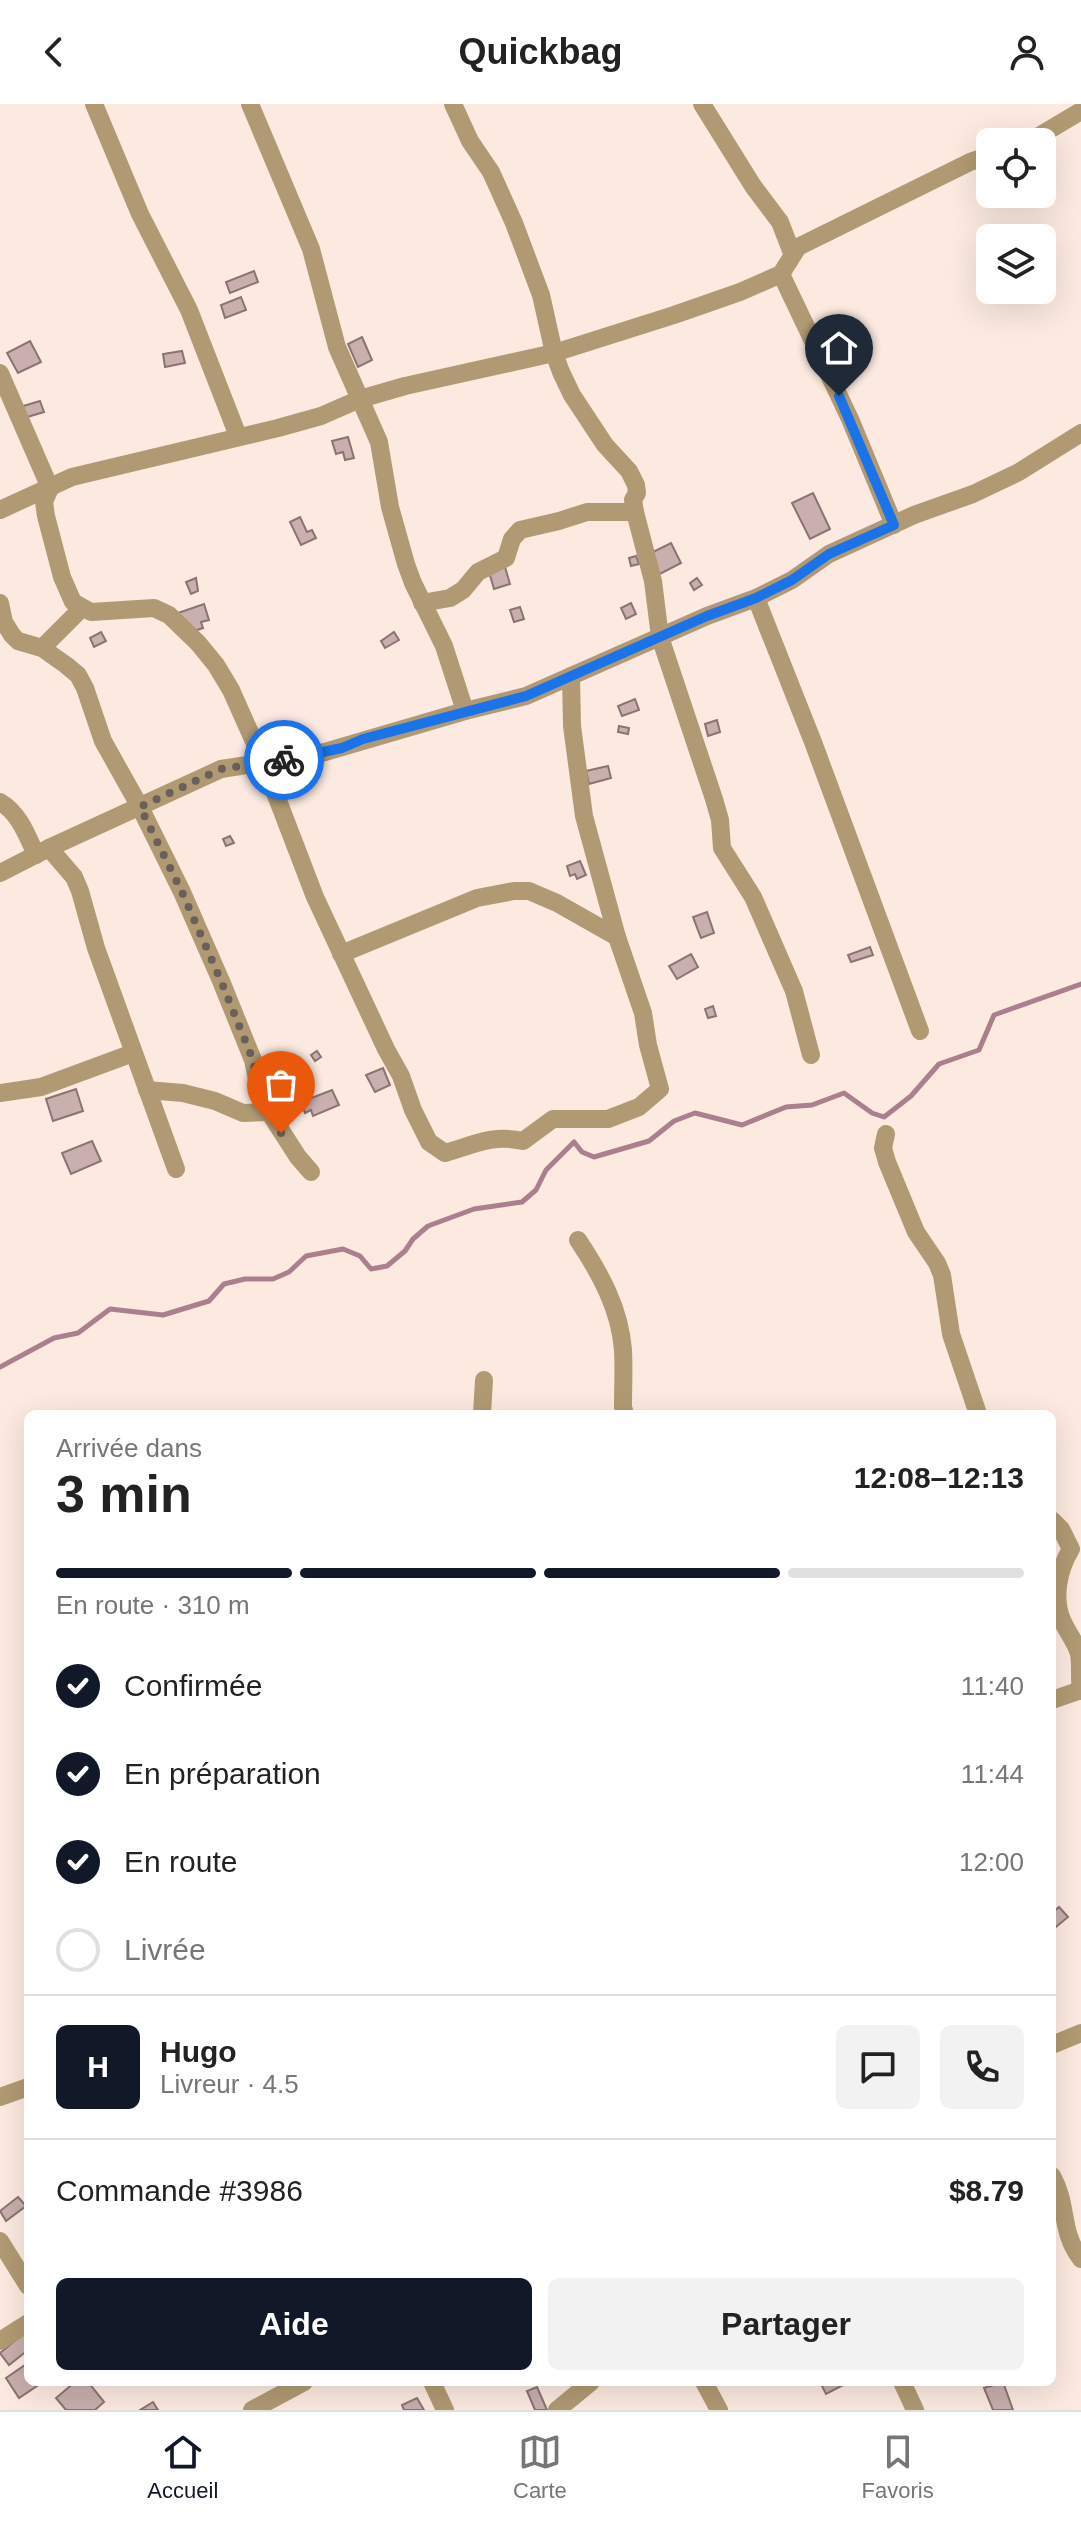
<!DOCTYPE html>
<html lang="fr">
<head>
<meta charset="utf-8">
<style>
	:root { --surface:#fff; --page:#f2f2f2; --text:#222; --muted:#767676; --line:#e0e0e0; --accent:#111827 }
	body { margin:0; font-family:Arial,sans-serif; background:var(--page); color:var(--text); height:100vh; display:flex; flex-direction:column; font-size:30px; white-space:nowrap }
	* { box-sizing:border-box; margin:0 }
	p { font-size:26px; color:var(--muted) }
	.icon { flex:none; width:44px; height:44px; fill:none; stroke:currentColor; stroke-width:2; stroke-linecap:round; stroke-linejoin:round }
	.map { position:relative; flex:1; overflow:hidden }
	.drawer { position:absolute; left:24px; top:1306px; width:1032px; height:976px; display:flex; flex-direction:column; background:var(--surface); border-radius:12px; box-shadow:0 8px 32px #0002 }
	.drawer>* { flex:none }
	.fabs { position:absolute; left:976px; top:24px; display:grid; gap:16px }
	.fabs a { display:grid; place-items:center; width:80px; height:80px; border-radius:12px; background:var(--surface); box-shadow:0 8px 32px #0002; font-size:40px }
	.pin { position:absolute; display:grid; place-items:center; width:68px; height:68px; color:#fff; margin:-82px -34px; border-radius:50% 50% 50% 0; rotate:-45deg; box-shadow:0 0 8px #0007 }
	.pin .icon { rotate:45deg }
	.courier { position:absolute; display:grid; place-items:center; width:80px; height:80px; margin:-40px; border:6px solid #1a73e8; border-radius:50%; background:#fff; color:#222; box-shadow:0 2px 10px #0007 }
	.summary em { font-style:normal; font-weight:700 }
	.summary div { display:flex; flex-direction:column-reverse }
	.summary { display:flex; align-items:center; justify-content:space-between; height:136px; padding:0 32px }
	h1 { font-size:52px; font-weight:700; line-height:60px }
	.bar { display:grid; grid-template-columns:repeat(4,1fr); gap:12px 8px; align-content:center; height:96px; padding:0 32px }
	.bar i { height:10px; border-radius:6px; background:var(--line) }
	.bar .selected { background:var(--accent) }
	.bar p { grid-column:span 4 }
	.line { display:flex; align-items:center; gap:20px; padding:0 32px; border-top:2px solid var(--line) }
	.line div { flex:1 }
	.round { display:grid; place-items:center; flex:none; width:84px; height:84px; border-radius:12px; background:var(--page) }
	ol { padding:0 32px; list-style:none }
	li { display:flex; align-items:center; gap:24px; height:88px }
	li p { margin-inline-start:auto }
	li .icon { padding:8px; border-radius:50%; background:var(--accent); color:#fff; stroke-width:4 }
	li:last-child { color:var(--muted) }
	li i { width:44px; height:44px; border:4px solid var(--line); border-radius:50% }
	.button { display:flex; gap:16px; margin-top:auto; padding:16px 32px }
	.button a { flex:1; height:92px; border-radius:12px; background:var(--accent); color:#fff; font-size:32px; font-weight:700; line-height:92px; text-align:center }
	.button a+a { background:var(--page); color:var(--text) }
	header { display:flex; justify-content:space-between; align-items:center; height:104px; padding:0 32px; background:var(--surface); font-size:36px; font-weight:700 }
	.tabs { display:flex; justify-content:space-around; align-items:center; height:112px; border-top:2px solid var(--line); background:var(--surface); font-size:22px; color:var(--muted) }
	.tabs a { display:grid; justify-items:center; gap:4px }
	.tabs .selected { color:var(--accent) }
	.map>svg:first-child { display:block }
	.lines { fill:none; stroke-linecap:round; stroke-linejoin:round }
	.stream { stroke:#aa7f8e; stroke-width:5 }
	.building { fill:#c9afae; stroke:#8b7372; stroke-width:2 }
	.street { stroke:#b19a73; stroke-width:18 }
	.done { stroke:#6b6059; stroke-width:8; stroke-dasharray:0 14.4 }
	.route { stroke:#1a73e8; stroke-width:10 }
</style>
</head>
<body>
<header><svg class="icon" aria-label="back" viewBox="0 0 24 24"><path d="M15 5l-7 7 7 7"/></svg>Quickbag<svg class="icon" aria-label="person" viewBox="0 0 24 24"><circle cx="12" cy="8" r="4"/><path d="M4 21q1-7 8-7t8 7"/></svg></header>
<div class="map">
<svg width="1081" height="2306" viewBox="0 0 1081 2306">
	<rect width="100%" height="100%" fill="#fceae0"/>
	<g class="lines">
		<polyline class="stream" points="0,1263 54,1234 78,1229 110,1205 163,1211 209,1197 224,1180 245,1175 273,1175 289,1168 306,1152 343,1145 360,1152 371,1165 387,1162 405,1147 413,1135 428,1122 474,1105 522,1098 536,1086 546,1066 574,1038 582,1048 594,1053 649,1037 674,1017 695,1009 742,1021 786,1003 812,1001 844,989 872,1009 884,1013 911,992 939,960 979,946 994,911 1081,880"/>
	</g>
	<g class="building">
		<polygon points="254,167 258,178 230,189 226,178"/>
		<polygon points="241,193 246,206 225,214 221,201"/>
		<polygon points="362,233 372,256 358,263 348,240"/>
		<polygon points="30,237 41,258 18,269 7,249"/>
		<polygon points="182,247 185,259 165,263 163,250"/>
		<polygon points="40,297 44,308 24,314 20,303"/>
		<polygon points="348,333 354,354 345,356 343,348 336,350 332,337"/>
		<polygon points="813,389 830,425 810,435 792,399"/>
		<polygon points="300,413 307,428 312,426 316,434 301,441 290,418"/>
		<polygon points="671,439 681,459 658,471 647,451"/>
		<polygon points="636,452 639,460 631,462 629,454"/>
		<polygon points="505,463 510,480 494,485 489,468"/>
		<polygon points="196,474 198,487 191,490 186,478"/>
		<polygon points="697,474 702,481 694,486 690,479"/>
		<polygon points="631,499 636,510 626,515 621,504"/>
		<polygon points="204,500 209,516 201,518 203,524 191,528 178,509"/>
		<polygon points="520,503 524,515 514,518 510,506"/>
		<polygon points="101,528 106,537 94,543 90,534"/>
		<polygon points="394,528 399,536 385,544 381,537"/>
		<polygon points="635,595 639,606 622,612 618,602"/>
		<polygon points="717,616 720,628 708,632 705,620"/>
		<polygon points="619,622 629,624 628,630 618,628"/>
		<polygon points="608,662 611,674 589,680 586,667"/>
		<polygon points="230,732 234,739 226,742 223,735"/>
		<polygon points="580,757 586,771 577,775 575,770 570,772 567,762"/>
		<polygon points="707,808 714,829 701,834 693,813"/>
		<polygon points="870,843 873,851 851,858 848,851"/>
		<polygon points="691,850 698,863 677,875 669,862"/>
		<polygon points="713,902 716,912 708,914 705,905"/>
		<polygon points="317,947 321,953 315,957 311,951"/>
		<polygon points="383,964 390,981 375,988 366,971"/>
		<polygon points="76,985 83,1007 53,1017 46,995"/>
		<polygon points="332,986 339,1001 313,1012 311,1006 305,1009 301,998"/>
		<polygon points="92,1037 101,1057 71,1070 62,1049"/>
		<polygon points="1059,1803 1068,1813 1056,1823 1052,1819 1052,1809"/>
		<polygon points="18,2093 26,2102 6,2117 0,2107"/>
		<polygon points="28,2226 28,2246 9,2261 0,2249"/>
		<polygon points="28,2259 28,2278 43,2278 19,2294 6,2274"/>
		<polygon points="75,2278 88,2278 104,2298 95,2306 66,2306 56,2294"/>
		<polygon points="820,2278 849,2278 826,2290"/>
		<polygon points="1003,2278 1013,2306 993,2306 984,2284"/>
		<polygon points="537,2283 547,2306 535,2306 527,2287"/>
		<polygon points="417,2294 424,2306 404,2306 402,2301"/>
		<polygon points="153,2298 158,2306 140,2306"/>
	</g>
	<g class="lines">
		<g class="street">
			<polyline points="94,0 140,110 189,206 238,332"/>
			<polyline points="250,0 311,145 337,243 379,338 390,403 406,460 413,479 444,542 465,607"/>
			<polyline points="453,0 470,37 491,68 514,119 541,191 554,249 561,268 572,291 605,341 629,367 636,381 637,389 633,396 635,408 653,477 660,533 714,695 720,716 722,744 753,793 794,887 811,951"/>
			<polyline points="702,0 753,82 780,118 792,149"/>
			<polyline points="1029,38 1081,7"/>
			<polyline points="781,170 850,315 894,421"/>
			<path d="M0,269L50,384L44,398L46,412L62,473L73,498L91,508L154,504L169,511L198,539L216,561L231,586L264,660L315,793L386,945L401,972L413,1006L429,1038L445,1049C474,1041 492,1030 523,1037L553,1015H608L639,1003L660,985L648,941L643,909L617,833L584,712L572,622L571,572"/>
			<polyline points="0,406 72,373 278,324 321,312 360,295 405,282 554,249 674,211 740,188 781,170 798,143 970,58 990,51"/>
			<polyline points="756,494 813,638 920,927"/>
			<polyline points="0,499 4,518 12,531 18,537 42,544 66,561 78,571 85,584 103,637 140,703 182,788 221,877 253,956 259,985 269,1008 298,1053 311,1068"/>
			<polyline points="422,499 450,494 463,486 478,468 506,454 512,435 520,426 559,417 587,408 635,408"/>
			<polyline points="42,544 81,505"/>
			<path d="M0,698C19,709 27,731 36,751"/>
			<polyline points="49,744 74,773 80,787 96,844 176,1065"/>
			<polyline points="0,769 49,744 221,665 318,650 465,607 526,592 707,512 756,494 792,476 829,450 914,411 973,390 1019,368 1081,329"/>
			<polyline points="341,850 477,794 514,787 529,787 557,799 617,833"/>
			<polyline points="147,986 183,989 215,997 243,1009 269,1008"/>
			<polyline points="0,989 41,983 133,949"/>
			<polyline points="886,1030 883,1044 887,1058 916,1128 937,1159 942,1171 951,1230 978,1310"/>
			<path d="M578,1136C600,1169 620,1205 623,1246C624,1265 623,1284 623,1303L625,1310"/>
			<polyline points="482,1310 484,1276"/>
			<path d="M1052,1416L1061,1425L1071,1445C1058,1466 1053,1494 1062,1516C1067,1528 1076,1538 1079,1550C1081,1561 1079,1576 1081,1587"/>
			<polyline points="1052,1596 1081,1586"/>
			<polyline points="1052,1941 1081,1929"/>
			<polyline points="0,1993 28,1983"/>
			<path d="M1052,2072C1069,2102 1059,2126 1081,2155"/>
			<polyline points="0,2137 28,2182"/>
			<polyline points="0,2237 28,2219"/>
			<polyline points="432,2278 445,2306"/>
			<polyline points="704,2278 719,2306"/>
			<polyline points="902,2278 915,2306"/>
			<polyline points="252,2306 304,2278"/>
			<polyline points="557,2306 591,2278"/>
		</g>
	</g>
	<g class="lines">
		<polyline class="done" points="281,1029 259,985 253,956 221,877 182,788 140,703 221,665 284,656"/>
		<polyline class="route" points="284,656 342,644 363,635 526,592 707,512 756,494 792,476 829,450 894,421 839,292"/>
	</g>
</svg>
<div class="fabs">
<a><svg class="icon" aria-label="locate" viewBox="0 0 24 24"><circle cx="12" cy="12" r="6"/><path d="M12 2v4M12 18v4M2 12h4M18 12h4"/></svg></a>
<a><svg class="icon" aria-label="layers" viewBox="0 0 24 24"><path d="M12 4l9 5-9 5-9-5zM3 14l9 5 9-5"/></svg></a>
</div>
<div class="pin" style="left:281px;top:1029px;background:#ea580c"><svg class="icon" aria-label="bag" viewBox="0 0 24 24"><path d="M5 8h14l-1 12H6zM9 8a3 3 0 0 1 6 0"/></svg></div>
<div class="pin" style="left:839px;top:292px;background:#1f2937"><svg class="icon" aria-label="home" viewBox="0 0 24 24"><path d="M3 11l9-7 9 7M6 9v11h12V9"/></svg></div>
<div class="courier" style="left:284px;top:656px"><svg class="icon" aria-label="bike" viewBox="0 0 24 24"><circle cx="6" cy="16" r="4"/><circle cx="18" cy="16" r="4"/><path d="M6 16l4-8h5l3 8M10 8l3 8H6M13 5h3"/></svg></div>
<section class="drawer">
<div class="summary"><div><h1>3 min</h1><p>Arrivée dans</p></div><em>12:08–12:13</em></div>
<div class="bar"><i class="selected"></i><i class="selected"></i><i class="selected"></i><i></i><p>En route · 310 m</p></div>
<ol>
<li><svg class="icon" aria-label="check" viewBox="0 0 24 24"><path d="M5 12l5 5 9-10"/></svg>Confirmée<p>11:40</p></li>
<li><svg class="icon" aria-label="check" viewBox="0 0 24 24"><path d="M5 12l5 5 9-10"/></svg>En préparation<p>11:44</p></li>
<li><svg class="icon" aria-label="check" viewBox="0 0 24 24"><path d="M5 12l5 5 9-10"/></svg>En route<p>12:00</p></li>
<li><i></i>Livrée</li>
</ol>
<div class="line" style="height:144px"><b class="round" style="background:var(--accent);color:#fff">H</b><div><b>Hugo</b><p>Livreur · 4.5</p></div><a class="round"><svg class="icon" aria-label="chat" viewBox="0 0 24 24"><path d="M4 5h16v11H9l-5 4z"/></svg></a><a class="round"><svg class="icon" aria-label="phone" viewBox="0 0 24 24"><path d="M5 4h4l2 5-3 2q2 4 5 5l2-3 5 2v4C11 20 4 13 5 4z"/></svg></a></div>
<div class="line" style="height:104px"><div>Commande #3986</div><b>$8.79</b></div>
<div class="button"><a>Aide</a><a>Partager</a></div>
</section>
</div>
<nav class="tabs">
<a class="selected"><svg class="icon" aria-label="home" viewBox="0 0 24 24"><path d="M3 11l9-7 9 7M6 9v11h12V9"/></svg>Accueil</a>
<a><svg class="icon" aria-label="map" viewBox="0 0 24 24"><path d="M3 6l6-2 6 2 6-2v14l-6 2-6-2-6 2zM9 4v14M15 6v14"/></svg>Carte</a>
<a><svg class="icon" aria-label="saved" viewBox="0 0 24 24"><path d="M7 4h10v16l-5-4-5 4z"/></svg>Favoris</a>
</nav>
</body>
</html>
